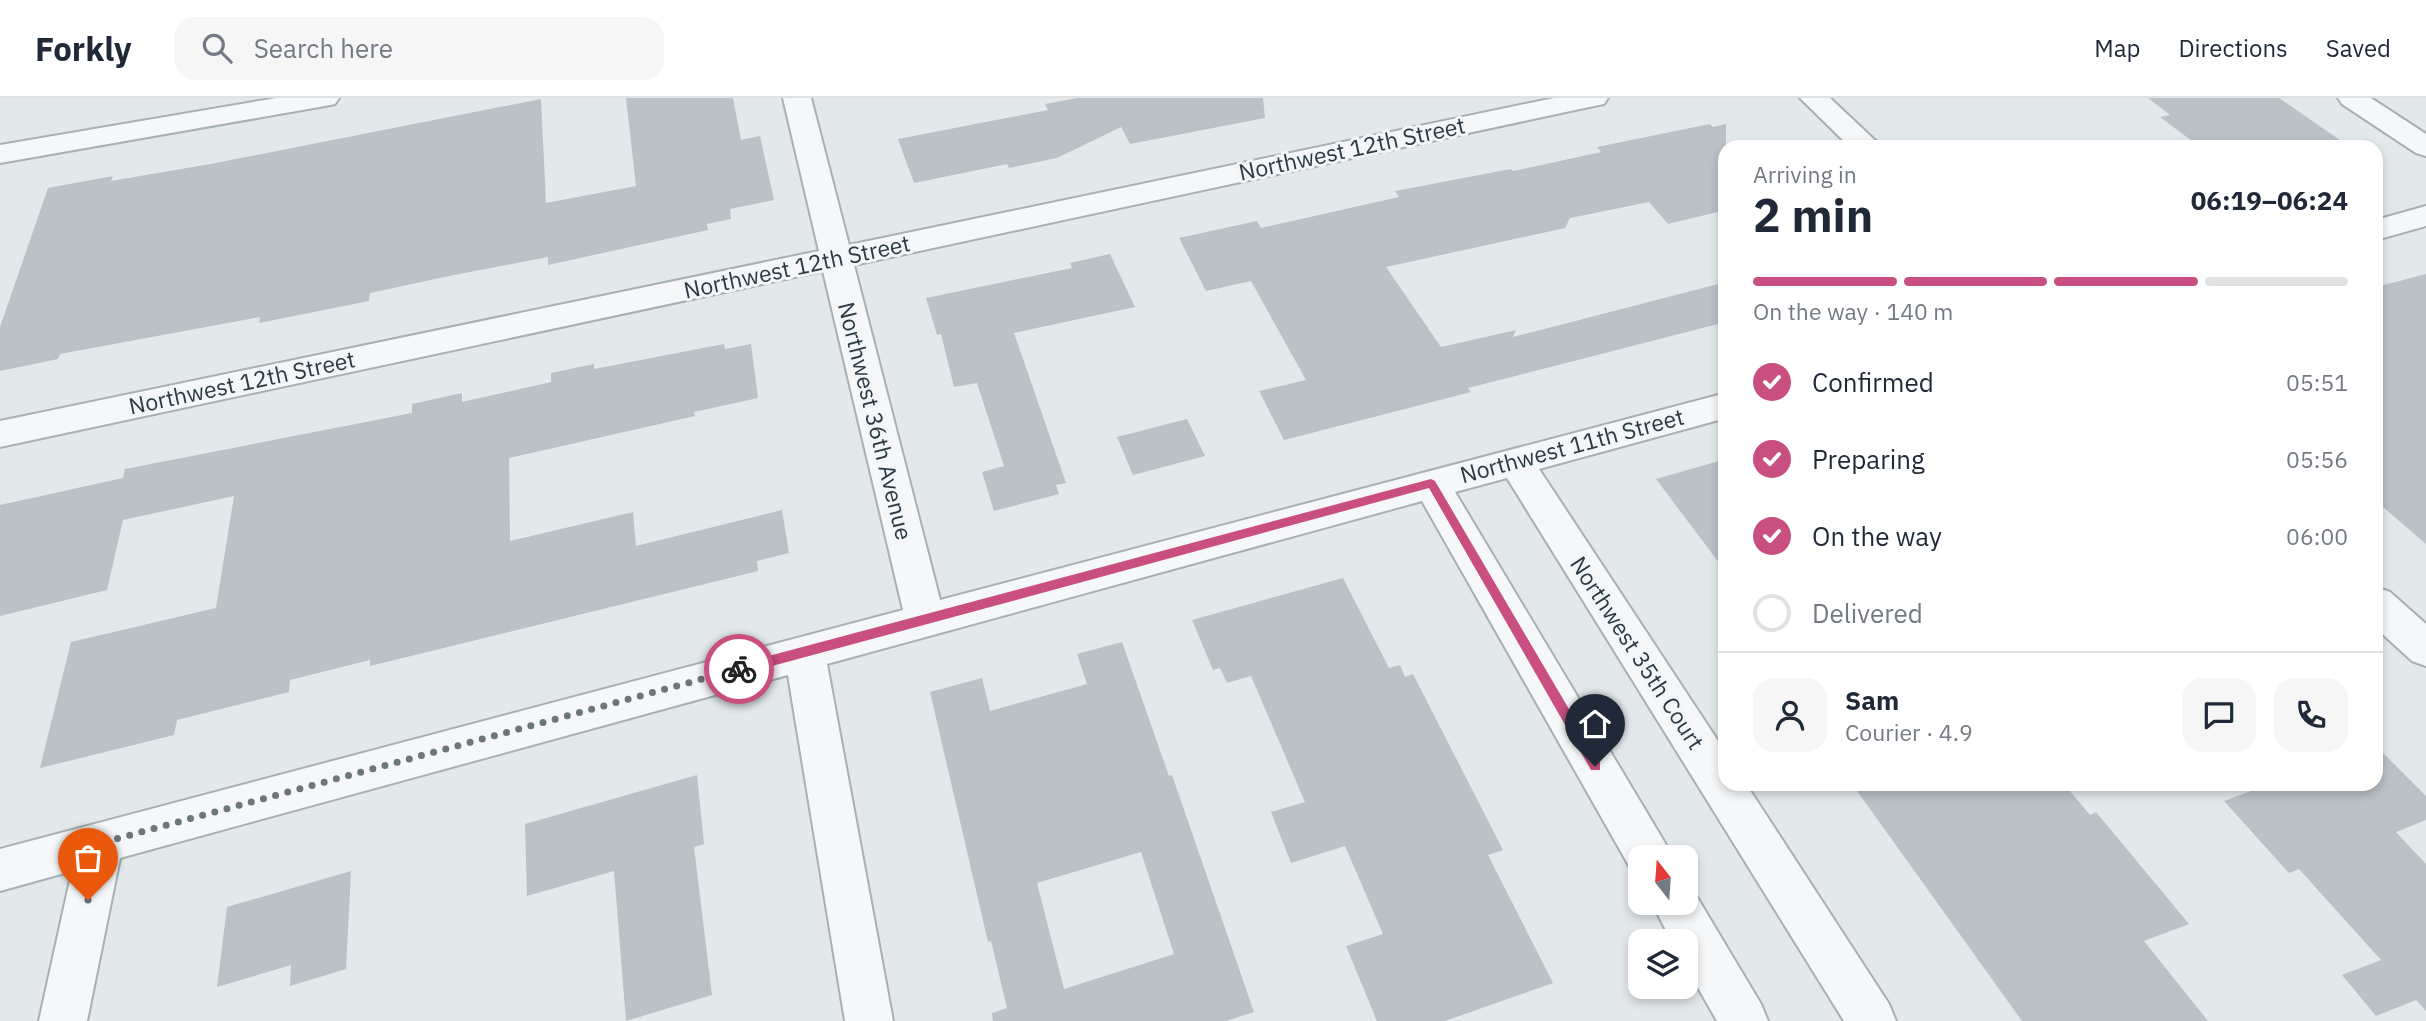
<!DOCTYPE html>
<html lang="en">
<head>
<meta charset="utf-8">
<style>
	:root { --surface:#fff; --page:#f6f6f7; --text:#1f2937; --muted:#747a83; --line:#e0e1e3; --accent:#c84f7f }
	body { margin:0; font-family:"IBM Plex Sans",sans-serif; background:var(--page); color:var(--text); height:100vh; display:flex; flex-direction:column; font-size:26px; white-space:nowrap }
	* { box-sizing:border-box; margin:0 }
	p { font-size:23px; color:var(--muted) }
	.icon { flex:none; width:38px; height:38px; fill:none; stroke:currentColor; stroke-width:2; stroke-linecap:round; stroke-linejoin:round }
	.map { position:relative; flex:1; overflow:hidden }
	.panel { position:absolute; left:1718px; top:42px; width:665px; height:651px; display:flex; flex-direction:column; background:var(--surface); border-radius:21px; box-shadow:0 4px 10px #0003 }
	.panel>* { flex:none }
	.needle { width:46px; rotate:343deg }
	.tools { position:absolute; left:1628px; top:747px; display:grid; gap:14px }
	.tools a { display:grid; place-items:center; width:70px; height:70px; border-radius:14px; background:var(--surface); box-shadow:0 4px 10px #0003; font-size:35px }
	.pin { position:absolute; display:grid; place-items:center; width:60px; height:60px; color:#fff; margin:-72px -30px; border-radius:50% 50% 50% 0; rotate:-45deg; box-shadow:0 0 7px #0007 }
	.pin .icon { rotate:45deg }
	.courier { position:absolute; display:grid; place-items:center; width:70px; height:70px; margin:-35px; border:5px solid #c84f7f; border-radius:50%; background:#fff; color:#222; box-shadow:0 2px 9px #0007 }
	.overview em { font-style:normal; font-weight:800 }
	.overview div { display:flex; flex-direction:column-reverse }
	.overview { display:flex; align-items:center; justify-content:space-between; height:119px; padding:0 35px }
	h1 { font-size:46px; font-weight:800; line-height:52px }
	.bar { display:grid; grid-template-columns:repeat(4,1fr); gap:10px 7px; align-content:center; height:84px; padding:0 35px }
	.bar i { height:9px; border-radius:5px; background:var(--line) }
	.bar .selected { background:var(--accent) }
	.bar p { grid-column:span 4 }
	.line { display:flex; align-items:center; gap:18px; padding:0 35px; border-top:2px solid var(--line) }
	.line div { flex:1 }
	.round { display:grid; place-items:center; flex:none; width:74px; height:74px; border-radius:21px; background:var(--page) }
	ol { padding:0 35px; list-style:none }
	li { display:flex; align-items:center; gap:21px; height:77px }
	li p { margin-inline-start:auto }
	li .icon { padding:7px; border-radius:50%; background:var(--accent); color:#fff; stroke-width:4 }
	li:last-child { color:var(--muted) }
	li i { width:38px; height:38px; border:4px solid var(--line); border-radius:50% }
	header { display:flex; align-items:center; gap:42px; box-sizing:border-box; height:98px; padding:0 35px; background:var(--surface); border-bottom:2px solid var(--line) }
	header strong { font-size:33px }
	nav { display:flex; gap:38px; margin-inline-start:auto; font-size:24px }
	.search { width:490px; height:63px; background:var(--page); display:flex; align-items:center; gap:18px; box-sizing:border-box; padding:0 24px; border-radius:21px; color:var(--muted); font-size:26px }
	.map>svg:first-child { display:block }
	.building { fill:#bac2c7; fill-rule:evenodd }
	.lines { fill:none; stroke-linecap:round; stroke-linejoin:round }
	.minor-casing { stroke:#a8b0b4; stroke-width:4 }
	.minor { fill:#f5f7f9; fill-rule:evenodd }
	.route { fill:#c84f7f }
	.done { stroke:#6b767d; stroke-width:7; stroke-dasharray:0 12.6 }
	.labels { text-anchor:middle; stroke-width:6; stroke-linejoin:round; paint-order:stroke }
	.street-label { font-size:23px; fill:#2b3942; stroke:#f2f6f8 }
</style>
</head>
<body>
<header>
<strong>Forkly</strong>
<div class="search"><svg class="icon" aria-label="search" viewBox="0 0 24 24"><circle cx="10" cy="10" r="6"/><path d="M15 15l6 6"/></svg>Search here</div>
<nav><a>Map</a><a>Directions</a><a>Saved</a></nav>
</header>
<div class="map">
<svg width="2426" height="923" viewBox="0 0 2426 923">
	<rect width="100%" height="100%" fill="#e3e8ea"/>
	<g class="building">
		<polygon points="626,0 733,0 741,42 760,38 774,102 730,111 731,121 707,126 708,132 548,167 548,159 454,177 370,195 369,203 259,225 260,219 60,256 58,261 0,273 0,229 48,90 113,78 111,83 216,65 541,1 546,105 636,88"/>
		<polygon points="1077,0 1263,0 1265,20 1130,46 1121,29 1057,60 1009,70 1007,66 914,85 898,41 1048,12 1045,6"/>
		<polygon points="2148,0 2279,0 2350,49 2200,49 2160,19 2170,17"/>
		<polygon points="1710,26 1713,29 1726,26 1726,112 1668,126 1649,104 1570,120 1565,130 1386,169 1441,249 1516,232 1513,239 1726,184 1726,224 1468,290 1471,294 1284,342 1259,293 1306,282 1251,183 1206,193 1179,140 1257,123 1261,130 1399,99 1395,93 1511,71 1513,73 1601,54 1597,49"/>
		<polygon points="1110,156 1135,209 1014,235 1066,385 1056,387 1059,396 994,413 982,374 1004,368 977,285 954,289 941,236 937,237 926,200 1072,170 1070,165"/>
		<polygon points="2426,176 2426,446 2376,403 2376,189"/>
		<polygon points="724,246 725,251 751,246 758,300 694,314 695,318 509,360 510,443 633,414 636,448 782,412 789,455 757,463 758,473 370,568 370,562 290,582 289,594 177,622 174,637 40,670 71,544 216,510 234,398 123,422 107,492 0,518 0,407 123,380 125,371 412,315 412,306 462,295 462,304 551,284 551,275 594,266 594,271"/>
		<polygon points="1187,321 1205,358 1133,377 1117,339"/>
		<polygon points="1726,361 1726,474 1656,381"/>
		<polygon points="1343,480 1389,570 1400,567 1405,579 1413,576 1503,752 1488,757 1553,885 1445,923 1377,923 1346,848 1383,836 1345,748 1291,765 1271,714 1305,704 1251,578 1227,585 1220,570 1213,572 1192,522"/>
		<path d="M1122,544L1169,678L1172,677L1254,914L1226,923H993L992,915L1007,910L991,843L988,844L930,594L982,580L990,613L1087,586L1077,556ZM1141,754L1174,856L1064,891L1037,785Z"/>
		<polygon points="2376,648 2426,698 2426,722 2396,734 2426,766 2426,913 2416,902 2376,918 2342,877 2381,862 2299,771 2289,775 2224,703 2270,686 2376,686"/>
		<polygon points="697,677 704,746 694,749 712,897 626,923 614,773 527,798 525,726"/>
		<polygon points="1852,686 2064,686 2090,717 2096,714 2189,826 2144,843 2208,923 2022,923"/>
		<polygon points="351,773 346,871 290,888 291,867 217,889 227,809"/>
	</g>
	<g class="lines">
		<defs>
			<g id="minor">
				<polygon points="276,0 339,0 335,6 325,8 0,65 0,47"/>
				<polygon points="783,0 811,0 849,147 1554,0 1608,0 1604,6 1594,8 854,167 940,502 1726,295 1726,320 1539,371 1726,655 1726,686 1746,686 1889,906 1896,923 1844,923 1507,380 1455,394 1665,745 1671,760 1640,760 1640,777 1633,775 1422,403 827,566 893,923 845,923 788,577 120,760 87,923 39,923 72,773 0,793 0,751 903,512 823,173 0,349 0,323 819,153"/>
				<polygon points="1800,0 1830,0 1882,49 1850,49"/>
				<polygon points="2338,0 2371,0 2426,36 2426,58 2416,55 2342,6"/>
				<polygon points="2426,108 2426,128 2376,142 2376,122"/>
				<polygon points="2376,489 2390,494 2426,526 2426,568 2412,563 2376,530"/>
				<polygon points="1685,787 1691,789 1761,906 1768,923 1717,923 1685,867 1685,844 1672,844 1652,805 1685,805"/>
			</g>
		</defs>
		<use href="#minor" class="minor-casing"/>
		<use href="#minor" class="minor"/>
	</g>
	<polygon class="route" points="1431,381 1435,383 1600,664 1600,672 1591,672 1429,390 739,577 733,571 739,566"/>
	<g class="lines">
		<polyline class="done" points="88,802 101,745 739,571"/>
	</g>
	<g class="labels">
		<g class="street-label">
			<text transform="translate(1352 51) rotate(-12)" y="8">Northwest 12th Street</text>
			<text transform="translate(797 169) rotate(-12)" y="8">Northwest 12th Street</text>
			<text transform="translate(242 285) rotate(-12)" y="8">Northwest 12th Street</text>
			<text transform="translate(875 323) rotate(76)" y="8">Northwest 36th Avenue</text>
			<text transform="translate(1572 348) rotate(-15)" y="8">Northwest 11th Street</text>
			<text transform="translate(1637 555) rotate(57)" y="8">Northwest 35th Court</text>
		</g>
	</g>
</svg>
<div class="tools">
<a><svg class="needle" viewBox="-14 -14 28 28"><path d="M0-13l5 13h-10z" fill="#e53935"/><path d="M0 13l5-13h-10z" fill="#747a83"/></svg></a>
<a><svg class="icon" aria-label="layers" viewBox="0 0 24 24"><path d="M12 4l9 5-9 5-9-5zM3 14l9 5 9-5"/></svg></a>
</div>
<div class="pin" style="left:88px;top:802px;background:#ea580c"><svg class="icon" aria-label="bag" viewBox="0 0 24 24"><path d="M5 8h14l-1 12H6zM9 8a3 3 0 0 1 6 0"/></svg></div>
<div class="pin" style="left:1595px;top:668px;background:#1f2937"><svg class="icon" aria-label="home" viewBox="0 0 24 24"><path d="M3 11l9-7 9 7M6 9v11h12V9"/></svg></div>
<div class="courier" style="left:739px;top:571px"><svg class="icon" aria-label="bike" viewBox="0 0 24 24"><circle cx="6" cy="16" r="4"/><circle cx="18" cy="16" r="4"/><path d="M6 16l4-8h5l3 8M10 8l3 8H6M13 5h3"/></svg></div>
<section class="panel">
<div class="overview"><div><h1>2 min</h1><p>Arriving in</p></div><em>06:19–06:24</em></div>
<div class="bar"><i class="selected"></i><i class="selected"></i><i class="selected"></i><i></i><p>On the way · 140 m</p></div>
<ol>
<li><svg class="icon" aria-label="check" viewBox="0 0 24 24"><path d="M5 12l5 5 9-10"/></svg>Confirmed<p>05:51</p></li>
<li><svg class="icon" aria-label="check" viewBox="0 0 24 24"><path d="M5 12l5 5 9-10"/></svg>Preparing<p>05:56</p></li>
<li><svg class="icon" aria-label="check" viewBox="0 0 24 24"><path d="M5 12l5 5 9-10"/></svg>On the way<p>06:00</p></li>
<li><i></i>Delivered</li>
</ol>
<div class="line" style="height:126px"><a class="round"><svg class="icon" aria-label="person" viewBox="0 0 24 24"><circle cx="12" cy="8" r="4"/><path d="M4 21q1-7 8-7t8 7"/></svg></a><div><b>Sam</b><p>Courier · 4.9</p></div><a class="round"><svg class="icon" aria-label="chat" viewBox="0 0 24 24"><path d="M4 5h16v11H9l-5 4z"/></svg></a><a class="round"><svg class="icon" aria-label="phone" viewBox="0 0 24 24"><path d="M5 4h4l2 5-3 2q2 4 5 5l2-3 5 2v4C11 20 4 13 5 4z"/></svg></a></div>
</section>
</div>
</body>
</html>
